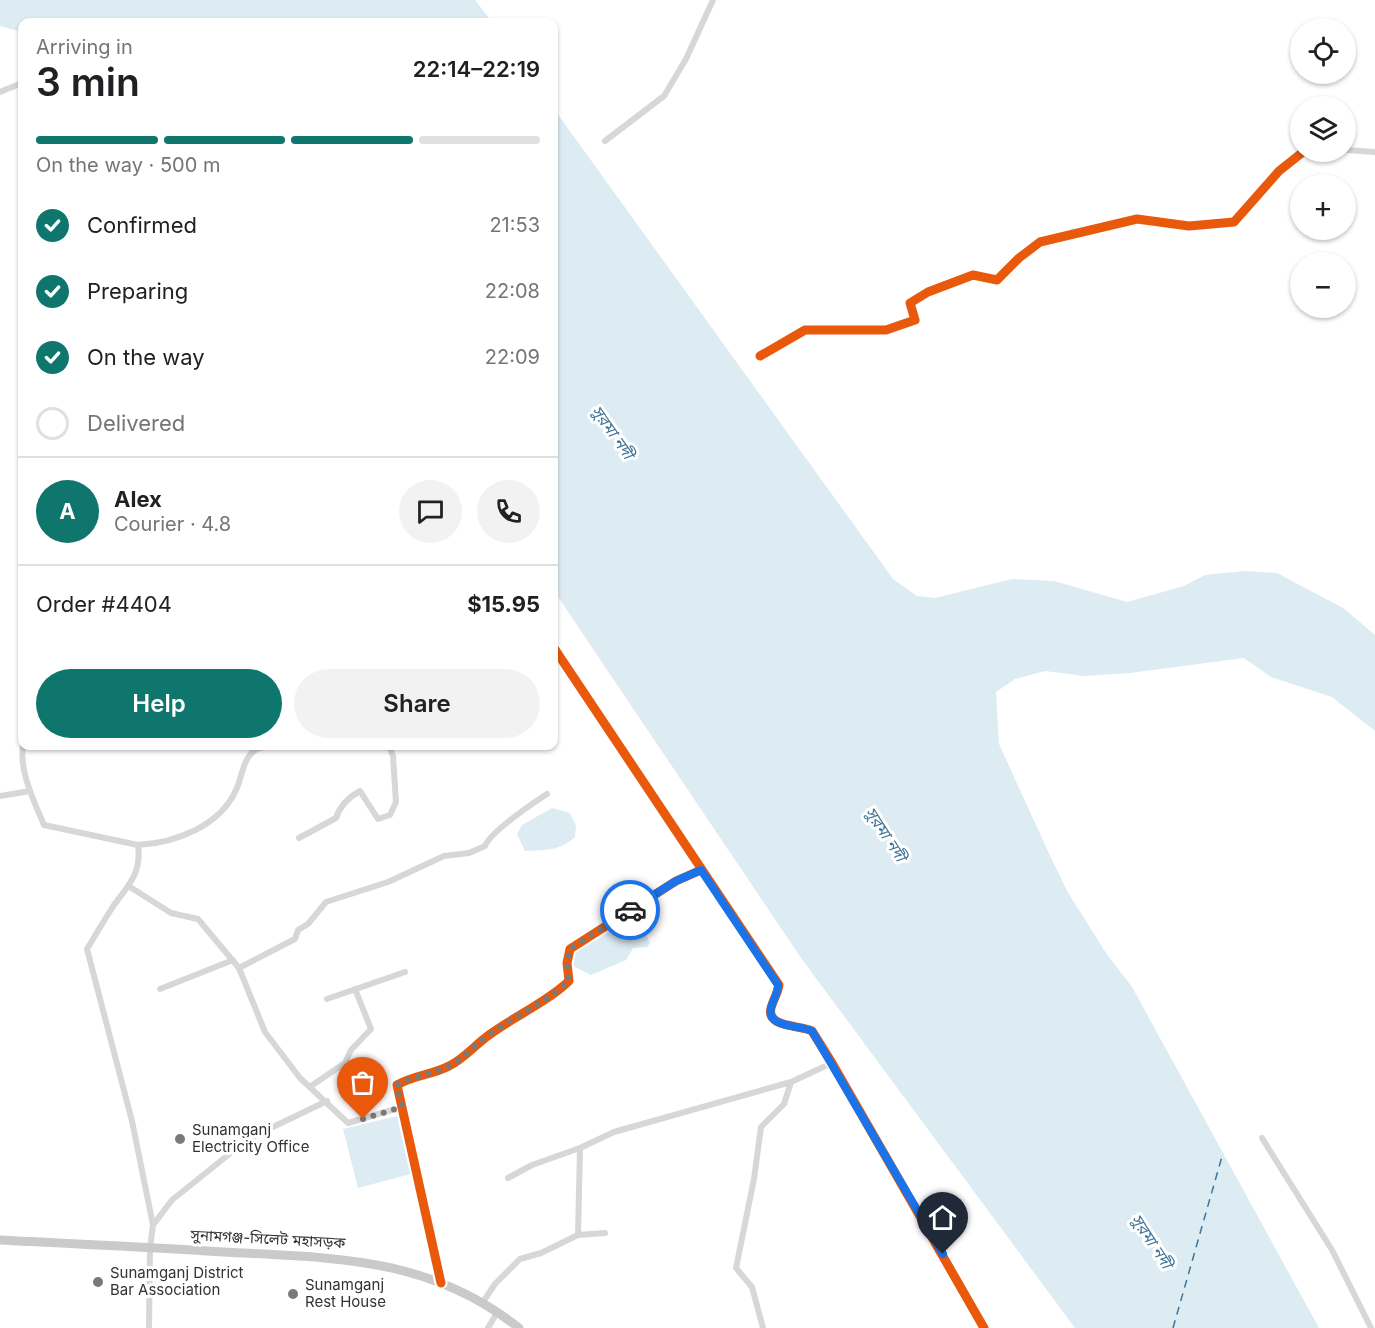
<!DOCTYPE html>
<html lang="en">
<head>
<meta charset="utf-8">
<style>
	:root { --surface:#fff; --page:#f2f2f2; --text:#202124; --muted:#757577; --line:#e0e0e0; --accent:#0f766e }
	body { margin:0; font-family:Inter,"Noto Sans Bengali",sans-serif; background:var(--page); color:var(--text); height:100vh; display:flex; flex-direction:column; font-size:22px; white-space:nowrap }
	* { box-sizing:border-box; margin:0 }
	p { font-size:20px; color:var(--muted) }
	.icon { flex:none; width:33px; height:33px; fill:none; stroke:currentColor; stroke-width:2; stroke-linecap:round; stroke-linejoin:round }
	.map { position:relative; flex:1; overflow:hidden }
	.sheet { position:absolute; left:18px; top:18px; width:540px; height:732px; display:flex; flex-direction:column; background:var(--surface); border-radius:12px; box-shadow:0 2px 4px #0004 }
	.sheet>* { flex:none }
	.fabs { position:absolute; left:1290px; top:18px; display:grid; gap:12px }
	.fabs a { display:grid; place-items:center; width:66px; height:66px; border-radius:50%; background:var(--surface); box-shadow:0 2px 4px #0004; font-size:30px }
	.pin { position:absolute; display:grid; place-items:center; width:51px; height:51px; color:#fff; margin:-62px -26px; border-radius:50% 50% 50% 0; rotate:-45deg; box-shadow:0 0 6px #0007 }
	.pin .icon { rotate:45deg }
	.courier { position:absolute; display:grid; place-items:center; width:60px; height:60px; margin:-30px; border:4px solid #1a73e8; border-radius:50%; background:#fff; color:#222; box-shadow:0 2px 8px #0007 }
	.overview em { font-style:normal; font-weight:600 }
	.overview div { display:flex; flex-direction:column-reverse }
	.overview { display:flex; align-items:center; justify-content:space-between; height:102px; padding:0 18px }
	h1 { font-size:39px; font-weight:600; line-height:45px }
	.bar { display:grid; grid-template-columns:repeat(4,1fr); gap:9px 6px; align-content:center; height:72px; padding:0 18px }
	.bar i { height:8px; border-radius:4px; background:var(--line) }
	.bar .on { background:var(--accent) }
	.bar p { grid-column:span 4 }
	.line { display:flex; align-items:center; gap:15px; padding:0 18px; border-top:2px solid var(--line) }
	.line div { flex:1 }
	.round { display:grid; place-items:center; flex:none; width:63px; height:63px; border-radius:32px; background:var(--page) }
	ol { padding:0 18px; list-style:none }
	li { display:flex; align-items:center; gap:18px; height:66px }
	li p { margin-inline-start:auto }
	li .icon { padding:6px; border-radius:50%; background:var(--accent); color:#fff; stroke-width:4 }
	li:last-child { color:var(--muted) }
	li i { width:33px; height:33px; border:3px solid var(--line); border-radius:50% }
	.primary-button { display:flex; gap:12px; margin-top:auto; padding:12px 18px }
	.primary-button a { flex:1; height:69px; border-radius:36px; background:var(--accent); color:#fff; font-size:24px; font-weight:600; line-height:69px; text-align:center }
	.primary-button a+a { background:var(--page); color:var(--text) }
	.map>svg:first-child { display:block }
	.water { fill:#ddebf3 }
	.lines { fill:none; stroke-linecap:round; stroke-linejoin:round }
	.ferry { stroke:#3f7597; stroke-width:1.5; stroke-dasharray:8 6; stroke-linecap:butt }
	.street { stroke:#d7d7d7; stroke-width:6 }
	.primary { stroke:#cacaca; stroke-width:9 }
	.cycleway-casing { stroke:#fff; stroke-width:13 }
	.cycleway { stroke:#e8590c; stroke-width:9 }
	.done { stroke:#7a7a7a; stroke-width:6; stroke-dasharray:0 10.8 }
	.route { stroke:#1a73e8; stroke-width:8 }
	.poi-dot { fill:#7a7a7a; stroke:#fff; stroke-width:2 }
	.labels { text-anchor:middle; stroke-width:6; stroke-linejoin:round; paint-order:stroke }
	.poi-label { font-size:15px; fill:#333; stroke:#fff; text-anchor:start }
	.street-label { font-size:15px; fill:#333; stroke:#fff }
	.water-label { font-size:16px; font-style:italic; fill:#3f7597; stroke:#fff }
</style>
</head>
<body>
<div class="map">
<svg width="1375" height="1328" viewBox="0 0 1375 1328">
	<rect width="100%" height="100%" fill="#fff"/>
	<g class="water">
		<polygon points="0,0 475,0 492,22 22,22 22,32 0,26"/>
		<polygon points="554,109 893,579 917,596 935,598 1012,579 1054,581 1127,602 1184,586 1205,575 1245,571 1277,573 1343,608 1375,635 1375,731 1332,697 1271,677 1244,658 1130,673 1084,676 1045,671 1015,679 996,692 999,744 1046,847 1067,891 1106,953 1132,987 1319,1328 1075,1328 801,958 554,591"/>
		<path d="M552,808L570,813L576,826L575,837C560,851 545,850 525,851L517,834L522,825Z"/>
		<polygon points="630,914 638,923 647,921 649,931 646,935 650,943 647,947 633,948 626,960 591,975 573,966 573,948"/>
		<polygon points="397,1116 411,1174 358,1188 343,1129"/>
	</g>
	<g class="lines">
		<polyline class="ferry" points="1173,1328 1223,1153"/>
		<g class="street">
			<polyline points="0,92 22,83"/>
			<polyline points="605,141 664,96 686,59 713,0"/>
			<polyline points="1346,150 1375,152"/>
			<polyline points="760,356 805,330 886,330 915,320 910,303 928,292 973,275 997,280 1019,258 1040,242 1137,219 1189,226 1234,222 1279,171 1303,152"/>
			<path d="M554,648L779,985C778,993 773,1000 771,1008C766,1028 801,1025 812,1031L832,1063L984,1328"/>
			<path d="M23,746C19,771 34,801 44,825L138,845C175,843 220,826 236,790C242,778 243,756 257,749C265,746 277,746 285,746"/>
			<polyline points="0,796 30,791"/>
			<path d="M299,838L336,818C340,806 349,797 360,791L378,819L390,815L396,802L393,756L389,746"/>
			<path d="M138,845C142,875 127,886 112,908C103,922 95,936 87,949L132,1121L153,1225"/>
			<polyline points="130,887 171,913 198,919 239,968 265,1032 300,1078 348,1123 402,1107"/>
			<path d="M239,968L295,939L298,930L308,924L326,902L388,882L444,856L469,853L485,846C492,830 532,804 547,794"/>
			<polyline points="160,989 233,960"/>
			<polyline points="327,999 405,972"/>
			<polyline points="311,1086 345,1063 351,1050 371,1029 355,989"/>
			<polyline points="1262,1138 1332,1250 1371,1328"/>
			<polyline points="508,1178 532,1165 580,1148 614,1132 791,1082"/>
			<polyline points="578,1235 580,1148"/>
			<path d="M441,1283L397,1085C414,1075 432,1075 449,1066C464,1059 476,1044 489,1035C515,1016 547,1002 569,981L567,963L570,949L676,881L701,870"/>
			<polyline points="483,1302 495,1284 520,1259 541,1253 578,1235 605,1233"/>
			<polyline points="149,1328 150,1248 153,1225 172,1200 248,1139 327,1101"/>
			<polyline points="488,1328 498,1311"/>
			<polyline points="763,1328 752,1287 736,1268 754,1179 761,1127 784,1104 791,1082 832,1063"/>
		</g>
		<path class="primary" d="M0,1240C75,1244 149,1247 224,1252C333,1258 428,1256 519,1328"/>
		<defs>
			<g id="cycleway">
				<polyline points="760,356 805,330 886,330 915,320 910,303 928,292 973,275 997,280 1019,258 1040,242 1137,219 1189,226 1234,222 1279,171 1303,152"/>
				<path d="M554,648L779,985C778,993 773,1000 771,1008C766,1028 801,1025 812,1031L832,1063L984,1328"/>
				<path d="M441,1283L397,1085C414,1075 432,1075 449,1066C464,1059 476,1044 489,1035C515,1016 547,1002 569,981L567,963L570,949L676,881L701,870"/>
			</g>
		</defs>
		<use href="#cycleway" class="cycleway-casing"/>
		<use href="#cycleway" class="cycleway"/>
	</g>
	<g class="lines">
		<path class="done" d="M363,1119L402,1107L397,1085C414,1075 432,1075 449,1066C464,1059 475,1044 489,1035C515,1016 546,1002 569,981L567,963L570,949L630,910"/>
		<path class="route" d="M630,910L676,881L701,870L778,985C778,993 773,1000 771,1008C766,1028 801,1025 812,1031L943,1254"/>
	</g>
	<g class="poi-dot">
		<circle cx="180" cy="1139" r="6"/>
		<circle cx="98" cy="1282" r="6"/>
		<circle cx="293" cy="1294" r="6"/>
	</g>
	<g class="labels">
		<g class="poi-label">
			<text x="192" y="1135">Sunamganj<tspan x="192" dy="17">Electricity Office</tspan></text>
			<text x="110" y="1278">Sunamganj District<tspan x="110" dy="17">Bar Association</tspan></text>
			<text x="305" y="1290">Sunamganj<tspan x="305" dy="17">Rest House</tspan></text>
		</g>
		<g class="street-label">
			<text transform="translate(268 1239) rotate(3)" y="5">সুনামগঞ্জ-সিলেট মহাসড়ক</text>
		</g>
		<g class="water-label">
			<text transform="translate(613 432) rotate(55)" y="6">সুরমা নদী</text>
			<text transform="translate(886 834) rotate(57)" y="6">সুরমা নদী</text>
			<text transform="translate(1152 1241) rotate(57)" y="6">সুরমা নদী</text>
		</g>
	</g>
</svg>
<div class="fabs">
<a><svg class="icon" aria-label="locate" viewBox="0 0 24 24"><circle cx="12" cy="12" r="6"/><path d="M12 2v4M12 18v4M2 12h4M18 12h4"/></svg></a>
<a><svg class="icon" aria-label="layers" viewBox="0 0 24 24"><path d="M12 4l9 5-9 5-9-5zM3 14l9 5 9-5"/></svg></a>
<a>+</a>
<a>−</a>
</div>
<div class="pin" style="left:363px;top:1119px;background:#ea580c"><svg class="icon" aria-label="bag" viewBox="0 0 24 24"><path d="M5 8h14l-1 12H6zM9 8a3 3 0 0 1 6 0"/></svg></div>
<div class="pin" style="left:943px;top:1254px;background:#1f2937"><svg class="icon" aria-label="home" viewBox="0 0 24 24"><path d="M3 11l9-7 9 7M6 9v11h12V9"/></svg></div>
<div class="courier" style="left:630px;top:910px"><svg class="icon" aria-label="car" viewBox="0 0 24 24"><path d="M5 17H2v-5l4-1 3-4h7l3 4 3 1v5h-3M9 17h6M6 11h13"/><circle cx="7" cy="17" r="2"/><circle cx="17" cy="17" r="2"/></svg></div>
<section class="sheet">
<div class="overview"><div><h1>3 min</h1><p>Arriving in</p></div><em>22:14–22:19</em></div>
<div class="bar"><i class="on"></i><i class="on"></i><i class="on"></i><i></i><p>On the way · 500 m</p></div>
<ol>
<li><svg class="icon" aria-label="check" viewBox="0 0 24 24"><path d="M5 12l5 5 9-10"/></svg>Confirmed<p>21:53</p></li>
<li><svg class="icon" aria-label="check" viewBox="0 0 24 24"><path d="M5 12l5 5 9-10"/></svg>Preparing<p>22:08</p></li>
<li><svg class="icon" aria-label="check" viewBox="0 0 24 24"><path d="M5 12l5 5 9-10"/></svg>On the way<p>22:09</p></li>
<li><i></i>Delivered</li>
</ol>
<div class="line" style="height:108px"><b class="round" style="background:var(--accent);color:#fff">A</b><div><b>Alex</b><p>Courier · 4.8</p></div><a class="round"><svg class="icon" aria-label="chat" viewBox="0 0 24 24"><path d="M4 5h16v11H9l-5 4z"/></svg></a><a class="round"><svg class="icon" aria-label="phone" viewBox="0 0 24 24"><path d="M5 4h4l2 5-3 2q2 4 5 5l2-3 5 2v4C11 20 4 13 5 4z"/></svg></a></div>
<div class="line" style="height:78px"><div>Order #4404</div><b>$15.95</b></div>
<div class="primary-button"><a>Help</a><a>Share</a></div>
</section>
</div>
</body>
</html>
